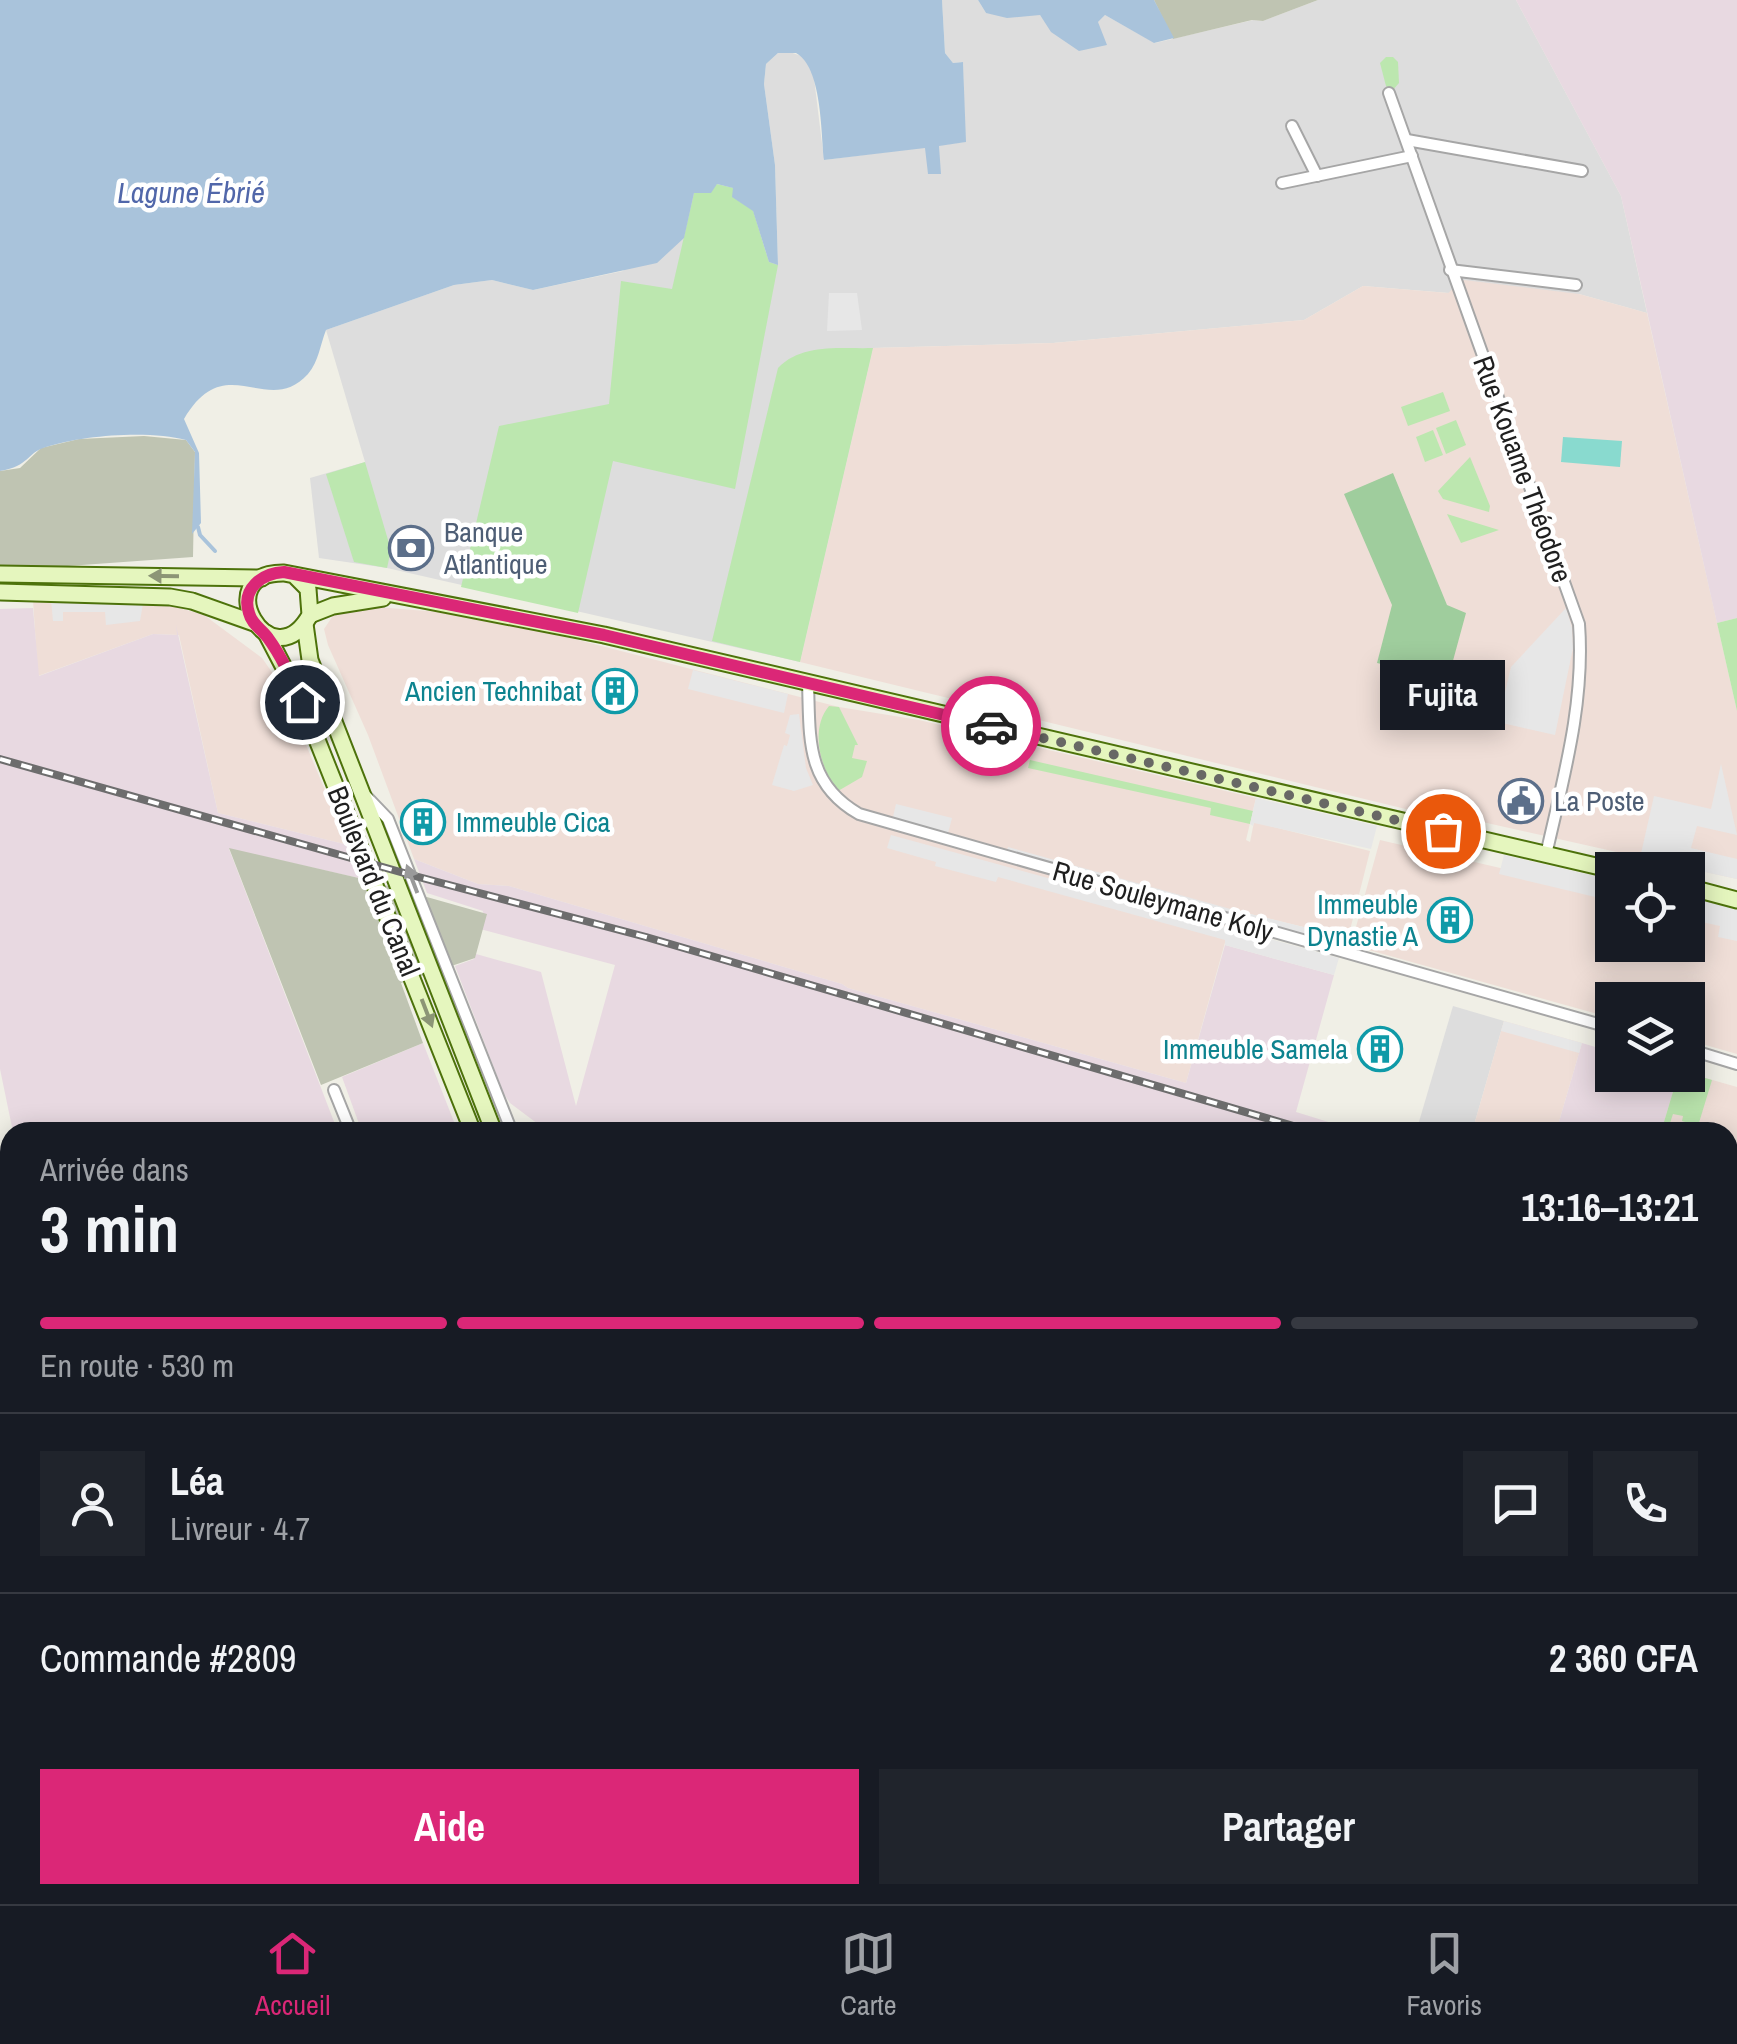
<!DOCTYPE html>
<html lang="fr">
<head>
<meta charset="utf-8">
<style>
	:root { --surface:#171b24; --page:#20242c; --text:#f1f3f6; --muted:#9ea1a6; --line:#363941; --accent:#db2777 }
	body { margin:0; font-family:"Archivo Narrow",sans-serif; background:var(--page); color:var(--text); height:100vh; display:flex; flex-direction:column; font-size:38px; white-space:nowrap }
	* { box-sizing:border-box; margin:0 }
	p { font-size:32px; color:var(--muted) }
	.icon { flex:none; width:55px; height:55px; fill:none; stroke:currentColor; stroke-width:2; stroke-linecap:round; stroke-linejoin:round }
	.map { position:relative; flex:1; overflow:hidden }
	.details { position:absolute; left:0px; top:1122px; width:1738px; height:782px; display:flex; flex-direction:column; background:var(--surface); border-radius:30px 30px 0 0; box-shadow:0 5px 25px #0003 }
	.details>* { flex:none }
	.controls { position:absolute; left:1595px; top:852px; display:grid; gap:20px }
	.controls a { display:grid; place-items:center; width:110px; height:110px; border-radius:0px; background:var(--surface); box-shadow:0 5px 25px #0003; font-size:50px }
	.pin { position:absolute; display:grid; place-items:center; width:85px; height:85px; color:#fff; margin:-42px; border:5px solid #fff; border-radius:50%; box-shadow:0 2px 10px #0007 }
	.courier { position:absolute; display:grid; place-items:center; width:100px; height:100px; margin:-50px; border:8px solid #db2777; border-radius:50%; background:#fff; color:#222; box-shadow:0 2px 12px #0007 }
	.bubble { position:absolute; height:70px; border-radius:0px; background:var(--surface); box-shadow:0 5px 25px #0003; font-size:32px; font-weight:800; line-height:70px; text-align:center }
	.head em { font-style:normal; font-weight:800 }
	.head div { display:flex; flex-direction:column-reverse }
	.head { display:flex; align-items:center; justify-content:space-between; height:170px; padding:0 40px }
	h1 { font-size:65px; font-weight:800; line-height:75px }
	.bar { display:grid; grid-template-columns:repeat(4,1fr); gap:15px 10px; align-content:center; height:120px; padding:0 40px }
	.bar i { height:12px; border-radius:8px; background:var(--line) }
	.bar .active { background:var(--accent) }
	.bar p { grid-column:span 4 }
	.line { display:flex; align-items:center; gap:25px; padding:0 40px; border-top:2px solid var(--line) }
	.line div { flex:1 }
	.round { display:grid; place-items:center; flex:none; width:105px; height:105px; border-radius:0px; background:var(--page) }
	.action { display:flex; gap:20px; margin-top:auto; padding:20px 40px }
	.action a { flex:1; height:115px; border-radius:0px; background:var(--accent); color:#fff; font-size:40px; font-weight:800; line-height:115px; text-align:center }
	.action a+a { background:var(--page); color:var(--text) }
	.dock { display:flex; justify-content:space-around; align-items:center; height:140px; border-top:2px solid var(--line); background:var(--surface); font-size:28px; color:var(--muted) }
	.dock a { display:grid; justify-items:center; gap:5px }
	.dock .active { color:var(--accent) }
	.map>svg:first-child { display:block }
	.residential { fill:#ddd }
	.commercial { fill:#efded7 }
	.industrial { fill:#e8d9e1 }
	.construction { fill:#bfc4b2 }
	.grass { fill:#bce7af }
	.forest { fill:#9fcd9d }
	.pitch { fill:#89dacf }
	.parking { fill:#e7e7e7 }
	.water { fill:#a9c3db }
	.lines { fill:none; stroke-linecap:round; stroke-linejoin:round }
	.stream { stroke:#a9c3db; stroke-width:4 }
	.street-casing { stroke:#a6a6a6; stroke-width:14 }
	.secondary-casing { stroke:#4d720b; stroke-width:19 }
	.street { stroke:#fff; stroke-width:10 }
	.secondary { stroke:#e5f6be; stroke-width:15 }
	.rail-casing { stroke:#6d6d6d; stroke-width:8 }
	.rail { stroke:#fff; stroke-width:4; stroke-dasharray:11; stroke-linecap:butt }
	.oneway { fill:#8c9576 }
	.oneway2 { fill:#9a9a9a }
	.done { stroke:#686865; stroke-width:10; stroke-dasharray:0 18 }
	.route { stroke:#db2777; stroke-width:12 }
	.labels { text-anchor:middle; stroke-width:9; stroke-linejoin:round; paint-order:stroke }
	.street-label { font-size:28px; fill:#1f1f1f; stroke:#fff }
	.service-label { font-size:28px; fill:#4e5e75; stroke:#fff; text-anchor:start }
	.culture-label { font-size:28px; fill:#0d838f; stroke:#fff; text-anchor:end }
	.water-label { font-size:30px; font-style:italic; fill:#5167aa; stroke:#fff }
</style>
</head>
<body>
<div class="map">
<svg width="1737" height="1904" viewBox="0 0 1737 1904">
	<rect width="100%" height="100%" fill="#f0efe6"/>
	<g class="residential">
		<polygon points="942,0 978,0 986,13 1040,15 1052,32 1099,32 1098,22 1105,15 1155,43 1253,20 1263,21 1318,0 1516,0 1621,196 1647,313 1579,294 1449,293 1363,286 1304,320 1053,343 873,348 800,662 387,568 319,558 310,478 365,462 326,330 454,285 492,280 533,290 623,271 694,193 778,264 775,165 764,84 766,64 778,53 787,51 804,57 810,65 814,78 824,160 965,142 963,62 953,63 945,53"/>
		<polygon points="1453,1006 1504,1021 1472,1132 1416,1132"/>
		<polygon points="1728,1496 1737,1499 1737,1563 1728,1595"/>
		<polygon points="162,1895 253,1895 242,1904 164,1904"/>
	</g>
	<g class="commercial">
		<polygon points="1464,280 1579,294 1647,313 1737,711 1737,879 1420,808 1418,812 800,662 873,348 1053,343 1304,320 1363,286 1448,293"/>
		<polygon points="144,598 204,615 262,658 281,685 348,845 218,813 179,635 153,634 38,676 33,600"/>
		<polygon points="351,605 439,612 512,623 839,707 919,720 1256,798 1246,840 1250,842 1254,822 1370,851 1348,938 1234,910 1186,1083 848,988 842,984 509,886 478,884 414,859 368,735 328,645 324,629 334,614"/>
		<polygon points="1380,840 1612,894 1612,945 1688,945 1688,912 1737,924 1737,1054 1688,1040 1688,1000 1612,1000 1612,1018 1351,945"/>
		<polygon points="1504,1021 1582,1043 1556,1132 1472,1132"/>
		<polygon points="1688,1073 1737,1087 1737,1242 1728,1239 1728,1132 1661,1132 1678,1075"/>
		<polygon points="10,1558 10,1672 0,1673 0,1560"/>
		<polygon points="1737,1563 1737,1635 1728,1623 1728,1595"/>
	</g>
	<g class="industrial">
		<polygon points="1516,0 1737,0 1737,618 1717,623 1621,196"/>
		<polygon points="33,608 39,676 153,634 177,635 176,625 218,813 348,845 363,879 229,849 338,1132 13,1132 0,1069 0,609"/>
		<polygon points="414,859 478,884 509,886 842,984 848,988 1186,1083 1225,945 1334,975 1296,1112 1361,1132 573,1132 538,1124 510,1103 504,1094 455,966 474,959 476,954 541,972 576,1106 615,965 480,929 483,911 427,893"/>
		<polygon points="423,1043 458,1132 362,1132 342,1077"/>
		<polygon points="1582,1043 1612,1052 1612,1075 1678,1075 1661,1132 1556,1132"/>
		<polygon points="1728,1239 1737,1242 1737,1461 1728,1458"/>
		<polygon points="0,1278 10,1329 10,1558 0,1560"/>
		<polygon points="1737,1667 1737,1904 1361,1904 1375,1895 1728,1895 1728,1673"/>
		<polygon points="10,1871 10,1895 53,1895 54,1904 0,1904 0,1873"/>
		<polygon points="253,1895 306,1895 307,1900 333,1895 634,1895 637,1904 242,1904"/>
		<polygon points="815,1895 1070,1895 1068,1904 818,1904"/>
	</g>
	<g class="construction">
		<polygon points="1154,0 1318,0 1263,21 1252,20 1173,39"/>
		<polygon points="144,436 186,440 195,452 193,557 54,567 0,566 0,471 20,468 41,448 79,439"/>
		<polygon points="229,848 363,879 487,914 475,958 401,983 423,1043 321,1085"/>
		<polygon points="10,1672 10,1748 0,1701 0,1673"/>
	</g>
	<g class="grass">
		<polygon points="1386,57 1393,57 1398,62 1399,83 1392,91 1386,86 1380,63"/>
		<polygon points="717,184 734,188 733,197 753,210 769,262 778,265 735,489 613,461 578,613 461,587 499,426 609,404 621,281 672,289 694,193"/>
		<path d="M873,348L800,662L712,641L778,368C802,343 840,349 873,348Z"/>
		<polygon points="1443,392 1450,411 1408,426 1401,407"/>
		<polygon points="1456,420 1466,445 1446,454 1436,428"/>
		<polygon points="1433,430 1443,455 1425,462 1416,437"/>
		<polygon points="1470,457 1490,506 1489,512 1443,499 1438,491"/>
		<polygon points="365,462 391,550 387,568 354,562 326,474"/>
		<polygon points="1447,514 1499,530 1461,543"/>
		<polygon points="1737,618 1737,711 1717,623"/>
		<path d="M829,706L839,707L858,745H855L852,758L867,761L862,777L838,791C821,770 809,730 829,706Z"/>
		<polygon points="1030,760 1253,811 1250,824 1210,815 1211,808 1028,768"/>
		<polygon points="1688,1073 1712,1080 1698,1126 1682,1121 1683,1116 1673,1114 1667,1132 1661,1132 1678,1075"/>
		<polygon points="53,1895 122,1895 124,1904 54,1904"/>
	</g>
	<polygon class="forest" points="1393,473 1447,605 1466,613 1448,679 1377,663 1392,605 1344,494"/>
	<g class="pitch">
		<polygon points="1563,437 1622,441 1620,467 1561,462"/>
		<polygon points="666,1895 749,1895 754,1904 663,1904 660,1898"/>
	</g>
	<g class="parking">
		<polygon points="829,293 857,293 862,330 827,331"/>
		<polygon points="144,598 140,621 106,625 105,612 63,612 63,621 53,621 51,600"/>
		<polygon points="1566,608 1572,628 1573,648 1555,735 1498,722 1511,667"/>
		<polygon points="693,670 788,694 784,713 688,689"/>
		<polygon points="799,714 806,768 813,785 794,791 772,785 784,745 787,746 790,735 785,733 790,715"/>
		<polygon points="1721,764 1737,835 1697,826 1691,848 1737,859 1737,879 1640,858 1654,796 1711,809"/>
		<polygon points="1256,798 1377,826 1371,849 1254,823 1253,826 1250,824"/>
		<polygon points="896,804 952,818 947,837 892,821"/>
		<polygon points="891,835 1339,958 1334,975 1225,945 1225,940 1023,884 998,877 996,882 935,866 936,862 887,848"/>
		<polygon points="1008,847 1234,910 1348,938 1344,948 1006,854"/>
		<polygon points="1504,855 1612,880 1612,901 1499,874"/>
		<polygon points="1688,897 1737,909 1737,941 1718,937 1720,926 1688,919"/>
		<polygon points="1504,1021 1582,1043 1579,1053 1501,1031"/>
		<polygon points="10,1818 10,1871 0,1873 0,1820"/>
	</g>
	<g class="water">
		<path d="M0,0H942L945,53L953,63L963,62L966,142L939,146L941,174H928L925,148L824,160C821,132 822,67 796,53H778L766,64L764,84L775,165L778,265L769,262L753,211L732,197L733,188L717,184L711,193H694L684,238L657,263L533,290L492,280L454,285L326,330C320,345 319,361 308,374C267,419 226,347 184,419L199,453L201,523L192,534L195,452L186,440C150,430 82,435 46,447C26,453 30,466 0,471Z"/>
		<polygon points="978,0 1154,0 1174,38 1154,43 1105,15 1098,22 1107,45 1079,51 1051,32 1040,15 1007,18 986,13"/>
	</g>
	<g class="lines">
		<polyline class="stream" points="198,527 200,535 215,551"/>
		<defs>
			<g id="street">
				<path d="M1389,93L1579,624C1585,703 1563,779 1546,855"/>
				<polyline points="1292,126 1317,176"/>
				<polyline points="1407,140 1582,171"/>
				<polyline points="1282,183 1412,156"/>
				<polyline points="1450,270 1576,285"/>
				<path d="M808,683C810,738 805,783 859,814L1612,1028"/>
				<polyline points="366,796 388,819 512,1132"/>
				<polyline points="1688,1049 1737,1064"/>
				<polyline points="334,1090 351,1132"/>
				<polyline points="1728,1469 1737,1471"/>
				<polyline points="647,1895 651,1904"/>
				<polyline points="805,1895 808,1904"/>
			</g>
			<g id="secondary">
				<polyline points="0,574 262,578"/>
				<path d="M295,576L308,589L310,615C271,684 207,572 284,573L604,635L1613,870"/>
				<polyline points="0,592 170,597 192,601 254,623"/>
				<polyline points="310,615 333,606 383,598"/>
				<polyline points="305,624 310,660 494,1132"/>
				<polyline points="266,633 302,702 473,1132"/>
				<polyline points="1688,887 1737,900"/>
				<polyline points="0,1168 10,1218"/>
				<polyline points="1728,1664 1737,1657"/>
				<polyline points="0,1763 10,1761"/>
				<polyline points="144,1895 145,1904"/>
				<polyline points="767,1895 770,1904"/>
				<polyline points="784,1895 788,1904"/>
				<polyline points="1319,1895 1341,1898 1362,1895"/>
			</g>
		</defs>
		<use href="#street" class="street-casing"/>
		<use href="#secondary" class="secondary-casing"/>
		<use href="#street" class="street"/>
		<use href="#secondary" class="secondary"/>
		<defs>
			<g id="rail">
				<polyline points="0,759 411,875 646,937 1314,1132"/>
				<polyline points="1728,1254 1737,1257"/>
			</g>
		</defs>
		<use href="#rail" class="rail-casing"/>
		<use href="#rail" class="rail"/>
	</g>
	<defs><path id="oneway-solid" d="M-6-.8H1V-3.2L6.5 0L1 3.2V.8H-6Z" transform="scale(2.5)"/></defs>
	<g class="oneway">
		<use href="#oneway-solid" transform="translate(164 576) rotate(-179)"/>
		<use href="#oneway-solid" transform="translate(427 1013) rotate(69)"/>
	</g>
	<use class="oneway2" href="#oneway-solid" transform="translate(412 879) rotate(-111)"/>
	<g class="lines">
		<polyline class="done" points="991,726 1443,831"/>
		<path class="route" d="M302,702C292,680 282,657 268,638C262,629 252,625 249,613C241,589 262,573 284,572L604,635L991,726"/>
	</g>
	<defs>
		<symbol id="bank-ring" viewBox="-11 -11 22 22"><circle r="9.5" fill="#fff" stroke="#5c6f8a" stroke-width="1.5"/><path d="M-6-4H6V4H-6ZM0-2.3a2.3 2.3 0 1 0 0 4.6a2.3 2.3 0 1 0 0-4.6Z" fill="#5c6f8a"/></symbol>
		<symbol id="building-ring" viewBox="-11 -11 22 22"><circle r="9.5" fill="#fff" stroke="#0f9aa8" stroke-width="1.5"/><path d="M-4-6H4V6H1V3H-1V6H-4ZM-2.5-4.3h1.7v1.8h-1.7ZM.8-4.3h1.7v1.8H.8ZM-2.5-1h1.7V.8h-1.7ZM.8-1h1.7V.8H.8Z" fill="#0f9aa8"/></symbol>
		<symbol id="civic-ring" viewBox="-11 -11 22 22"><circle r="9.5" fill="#fff" stroke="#5c6f8a" stroke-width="1.5"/><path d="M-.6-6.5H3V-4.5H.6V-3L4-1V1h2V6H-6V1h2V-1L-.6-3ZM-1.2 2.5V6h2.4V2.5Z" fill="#5c6f8a"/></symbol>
	</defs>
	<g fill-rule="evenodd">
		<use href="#bank-ring" x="386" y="523" width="50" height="50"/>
		<use href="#building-ring" x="590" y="666" width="50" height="50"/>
		<use href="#civic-ring" x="1496" y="776" width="50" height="50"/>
		<use href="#building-ring" x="398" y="797" width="50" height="50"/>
		<use href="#building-ring" x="1425" y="895" width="50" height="50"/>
		<use href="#building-ring" x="1355" y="1024" width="50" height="50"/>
	</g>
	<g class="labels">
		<g class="street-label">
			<text transform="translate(1523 469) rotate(70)" y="10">Rue Kouame Théodore</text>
			<text transform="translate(374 881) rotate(68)" y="10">Boulevard du Canal</text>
			<text transform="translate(1163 901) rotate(16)" y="10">Rue Souleymane Koly</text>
		</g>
		<g class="service-label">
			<text x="444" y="542">Banque<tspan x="444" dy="32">Atlantique</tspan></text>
			<text x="1554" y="811">La Poste</text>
		</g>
		<g class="culture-label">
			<text x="582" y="701">Ancien Technibat</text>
			<text x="456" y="832" text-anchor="start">Immeuble Cica</text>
			<text x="1418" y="914">Immeuble<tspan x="1418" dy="32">Dynastie A</tspan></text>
			<text x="1348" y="1059">Immeuble Samela</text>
		</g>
		<g class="water-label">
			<text x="191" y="203">Lagune Ébrié</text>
		</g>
	</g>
</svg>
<div class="controls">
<a><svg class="icon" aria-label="locate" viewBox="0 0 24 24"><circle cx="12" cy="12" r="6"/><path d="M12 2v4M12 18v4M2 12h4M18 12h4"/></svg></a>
<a><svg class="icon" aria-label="layers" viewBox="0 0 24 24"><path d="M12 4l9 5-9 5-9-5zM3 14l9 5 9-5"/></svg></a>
</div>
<div class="pin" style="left:1443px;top:831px;background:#ea580c"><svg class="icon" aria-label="bag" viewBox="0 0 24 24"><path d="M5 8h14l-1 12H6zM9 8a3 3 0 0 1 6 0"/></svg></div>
<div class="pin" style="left:302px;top:702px;background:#1f2937"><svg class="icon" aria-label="home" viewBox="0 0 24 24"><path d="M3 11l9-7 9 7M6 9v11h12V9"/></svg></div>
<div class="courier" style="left:991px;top:726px"><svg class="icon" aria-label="car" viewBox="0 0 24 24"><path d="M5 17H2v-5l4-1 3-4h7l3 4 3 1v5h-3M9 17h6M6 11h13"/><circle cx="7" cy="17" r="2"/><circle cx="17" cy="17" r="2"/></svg></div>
<div class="bubble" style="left:1380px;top:660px;width:125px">Fujita</div>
<section class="details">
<div class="head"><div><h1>3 min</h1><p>Arrivée dans</p></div><em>13:16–13:21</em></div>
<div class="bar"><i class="active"></i><i class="active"></i><i class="active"></i><i></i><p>En route · 530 m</p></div>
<div class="line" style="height:180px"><a class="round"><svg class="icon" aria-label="person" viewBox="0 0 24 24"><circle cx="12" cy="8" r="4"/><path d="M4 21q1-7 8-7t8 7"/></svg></a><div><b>Léa</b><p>Livreur · 4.7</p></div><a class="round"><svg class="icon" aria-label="chat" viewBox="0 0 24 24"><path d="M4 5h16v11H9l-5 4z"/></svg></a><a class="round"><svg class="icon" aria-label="phone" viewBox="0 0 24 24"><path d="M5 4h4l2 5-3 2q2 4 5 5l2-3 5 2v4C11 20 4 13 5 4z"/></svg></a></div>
<div class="line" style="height:130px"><div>Commande #2809</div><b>2 360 CFA</b></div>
<div class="action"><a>Aide</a><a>Partager</a></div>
</section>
</div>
<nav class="dock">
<a class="active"><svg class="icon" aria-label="home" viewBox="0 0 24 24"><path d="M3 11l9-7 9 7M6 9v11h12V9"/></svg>Accueil</a>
<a><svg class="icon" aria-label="map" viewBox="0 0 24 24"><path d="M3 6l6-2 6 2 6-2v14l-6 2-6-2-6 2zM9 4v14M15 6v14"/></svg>Carte</a>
<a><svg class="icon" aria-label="saved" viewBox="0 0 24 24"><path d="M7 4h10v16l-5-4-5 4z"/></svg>Favoris</a>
</nav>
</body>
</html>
